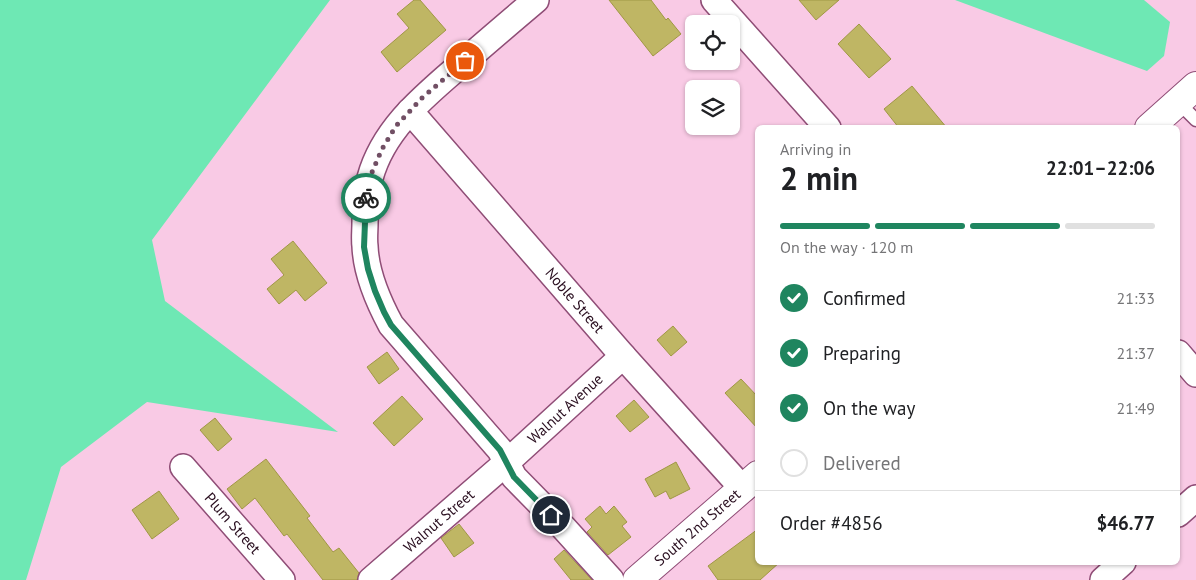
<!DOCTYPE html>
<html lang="en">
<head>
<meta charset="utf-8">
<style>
	:root { --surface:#fff; --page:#f6f6f6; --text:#202124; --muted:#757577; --line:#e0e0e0; --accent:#1f855f }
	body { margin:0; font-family:"PT Sans",sans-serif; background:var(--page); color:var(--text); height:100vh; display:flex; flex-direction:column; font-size:19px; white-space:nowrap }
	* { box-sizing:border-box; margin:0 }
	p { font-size:16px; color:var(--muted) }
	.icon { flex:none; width:28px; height:28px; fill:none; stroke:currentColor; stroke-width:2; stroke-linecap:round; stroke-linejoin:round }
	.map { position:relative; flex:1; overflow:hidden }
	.panel { position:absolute; left:755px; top:125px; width:425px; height:440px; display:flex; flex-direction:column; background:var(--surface); border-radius:8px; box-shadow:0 1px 4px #0004 }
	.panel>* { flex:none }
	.tools { position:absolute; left:685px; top:15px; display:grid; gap:10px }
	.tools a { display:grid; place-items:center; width:55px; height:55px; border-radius:8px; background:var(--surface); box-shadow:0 1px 4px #0004; font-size:25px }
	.pin { position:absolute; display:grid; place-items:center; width:42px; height:42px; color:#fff; margin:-21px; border:2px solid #fff; border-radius:50%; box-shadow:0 1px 5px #0007 }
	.courier { position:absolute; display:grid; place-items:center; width:50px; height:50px; margin:-25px; border:4px solid #1f855f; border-radius:50%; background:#fff; color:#222; box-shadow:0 1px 6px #0007 }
	.headline em { font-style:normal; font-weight:700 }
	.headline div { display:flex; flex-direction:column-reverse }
	.headline { display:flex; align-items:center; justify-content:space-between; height:85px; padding:0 25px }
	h1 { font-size:32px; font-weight:700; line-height:38px }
	.bar { display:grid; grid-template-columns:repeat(4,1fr); gap:8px 5px; align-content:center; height:60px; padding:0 25px }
	.bar i { height:6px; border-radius:4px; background:var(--line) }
	.bar .on { background:var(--accent) }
	.bar p { grid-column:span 4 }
	.line { display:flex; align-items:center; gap:12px; padding:0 25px; border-top:1px solid var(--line) }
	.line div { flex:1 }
	ol { padding:0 25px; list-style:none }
	li { display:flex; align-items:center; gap:15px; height:55px }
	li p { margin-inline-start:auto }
	li .icon { padding:5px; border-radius:50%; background:var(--accent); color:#fff; stroke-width:4 }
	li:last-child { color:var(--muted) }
	li i { width:28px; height:28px; border:2px solid var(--line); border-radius:50% }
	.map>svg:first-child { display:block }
	.green { fill:#6ee8b4 }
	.building { fill:#bfb664; stroke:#a09745 }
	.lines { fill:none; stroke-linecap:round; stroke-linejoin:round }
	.service-casing { stroke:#8f4d76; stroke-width:15 }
	.minor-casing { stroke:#8f4d76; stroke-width:28 }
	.primary-casing { stroke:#8f4d76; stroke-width:30 }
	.service { stroke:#fff; stroke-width:12 }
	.minor { stroke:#fff; stroke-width:25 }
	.primary { stroke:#fff; stroke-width:28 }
	.done { stroke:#714f64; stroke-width:5; stroke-dasharray:0 9 }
	.route { stroke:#1f855f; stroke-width:6 }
	.labels { text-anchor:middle; stroke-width:4.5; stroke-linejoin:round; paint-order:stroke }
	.street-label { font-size:15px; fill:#280d1e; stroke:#fbfbfb }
</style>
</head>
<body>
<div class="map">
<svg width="1196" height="580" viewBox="0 0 1196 580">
	<rect width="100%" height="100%" fill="#f9cae5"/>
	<g class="green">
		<polygon points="0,0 330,0 152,240 165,301 338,432 147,402 61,467 26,580 0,580"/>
		<polygon points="955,0 1144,0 1170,22 1164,56 1147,71"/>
	</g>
	<g class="building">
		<polygon points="414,0 420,0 446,30 397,72 381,52 409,28 397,14"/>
		<polygon points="609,0 651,0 666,20 668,18 681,34 653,56"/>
		<polygon points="799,0 839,0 816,20"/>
		<polygon points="859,24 891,59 869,78 838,44"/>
		<polygon points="912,86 947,128 899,128 884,109"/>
		<polygon points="293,241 327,283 305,301 296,290 279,304 267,289 284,275 271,259"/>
		<polygon points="673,326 687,342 671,356 657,340"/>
		<polygon points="387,352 399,369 379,384 367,367"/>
		<polygon points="741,379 758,397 758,429 725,393"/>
		<polygon points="402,396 423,419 394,446 373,423"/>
		<polygon points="634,400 649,417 630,432 616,416"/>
		<polygon points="215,418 232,439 218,451 200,430"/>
		<polygon points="266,459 310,516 307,518 333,552 339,548 359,573 357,580 323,580 287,534 284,536 255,498 242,509 227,489"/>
		<polygon points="676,462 690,489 670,499 666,491 655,497 645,479"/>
		<polygon points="159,491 179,519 152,539 132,510"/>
		<polygon points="600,506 606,514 614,506 627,522 622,526 631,537 608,555 587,532 592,527 585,519"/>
		<polygon points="459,524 474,543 454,557 441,538"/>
		<polygon points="758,529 758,562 780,562 760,580 718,580 708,566"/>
		<polygon points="564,550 592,580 571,580 554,559"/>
	</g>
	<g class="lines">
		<defs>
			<polyline id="service" points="1178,102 1196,120"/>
			<g id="minor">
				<path d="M536,0C510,22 484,44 458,67C422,98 383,130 370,178C366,193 365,208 365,223C365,231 364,239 365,246C366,273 378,301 391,325L500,450L514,477L563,527L611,580"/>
				<polyline points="714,0 828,128"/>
				<path id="s1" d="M410,111L623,356L743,489"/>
				<polyline points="1178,353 1196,374"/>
				<path id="s2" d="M183,467L282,580"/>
				<polyline points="1178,514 1196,498"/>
				<path id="s3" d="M371,580L506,463L623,356"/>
				<polyline points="1103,580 1123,562"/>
			</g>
			<g id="primary">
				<polyline points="1149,128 1196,86"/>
				<path id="s4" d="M637,580L758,475"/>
			</g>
		</defs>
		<use href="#service" class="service-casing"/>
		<use href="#minor" class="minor-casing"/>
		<use href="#primary" class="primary-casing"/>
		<use href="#service" class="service"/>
		<use href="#minor" class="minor"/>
		<use href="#primary" class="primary"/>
	</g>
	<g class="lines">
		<polyline class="done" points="366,198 370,177 382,149 396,126 422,98 465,61"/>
		<polyline class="route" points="366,198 364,247 368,269 375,291 384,312 391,325 500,450 514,477 551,515"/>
	</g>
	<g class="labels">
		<g class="street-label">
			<text dy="5" stroke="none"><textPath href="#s1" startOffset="251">Noble Street</textPath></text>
			<text dy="5" stroke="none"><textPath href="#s3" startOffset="259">Walnut Avenue</textPath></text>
			<text dy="5" stroke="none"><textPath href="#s3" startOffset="90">Walnut Street</textPath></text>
			<text dy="5" stroke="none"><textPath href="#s2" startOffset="75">Plum Street</textPath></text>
			<text dy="5" stroke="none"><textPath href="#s4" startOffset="80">South 2nd Street</textPath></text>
		</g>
	</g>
</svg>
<div class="tools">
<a><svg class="icon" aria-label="locate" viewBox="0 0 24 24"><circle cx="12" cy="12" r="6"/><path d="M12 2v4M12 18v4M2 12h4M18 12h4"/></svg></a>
<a><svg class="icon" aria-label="layers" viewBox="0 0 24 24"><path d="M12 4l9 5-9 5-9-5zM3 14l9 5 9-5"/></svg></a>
</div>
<div class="pin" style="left:465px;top:61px;background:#ea580c"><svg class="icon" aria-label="bag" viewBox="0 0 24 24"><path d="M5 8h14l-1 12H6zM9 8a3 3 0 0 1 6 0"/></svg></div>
<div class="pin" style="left:551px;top:515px;background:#1f2937"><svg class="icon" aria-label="home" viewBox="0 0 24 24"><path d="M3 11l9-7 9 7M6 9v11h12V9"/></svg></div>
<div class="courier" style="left:366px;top:198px"><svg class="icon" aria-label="bike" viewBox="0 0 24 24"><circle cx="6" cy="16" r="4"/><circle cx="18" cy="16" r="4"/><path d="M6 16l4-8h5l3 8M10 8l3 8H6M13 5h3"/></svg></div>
<section class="panel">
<div class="headline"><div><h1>2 min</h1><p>Arriving in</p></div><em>22:01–22:06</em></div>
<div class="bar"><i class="on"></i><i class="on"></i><i class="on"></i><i></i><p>On the way · 120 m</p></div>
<ol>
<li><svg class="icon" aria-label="check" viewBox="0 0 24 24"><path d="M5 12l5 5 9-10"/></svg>Confirmed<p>21:33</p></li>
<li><svg class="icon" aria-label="check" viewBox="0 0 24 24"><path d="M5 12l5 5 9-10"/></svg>Preparing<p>21:37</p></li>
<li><svg class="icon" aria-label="check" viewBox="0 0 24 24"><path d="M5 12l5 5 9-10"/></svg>On the way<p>21:49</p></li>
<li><i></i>Delivered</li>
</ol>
<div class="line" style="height:65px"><div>Order #4856</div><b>$46.77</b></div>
</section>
</div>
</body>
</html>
